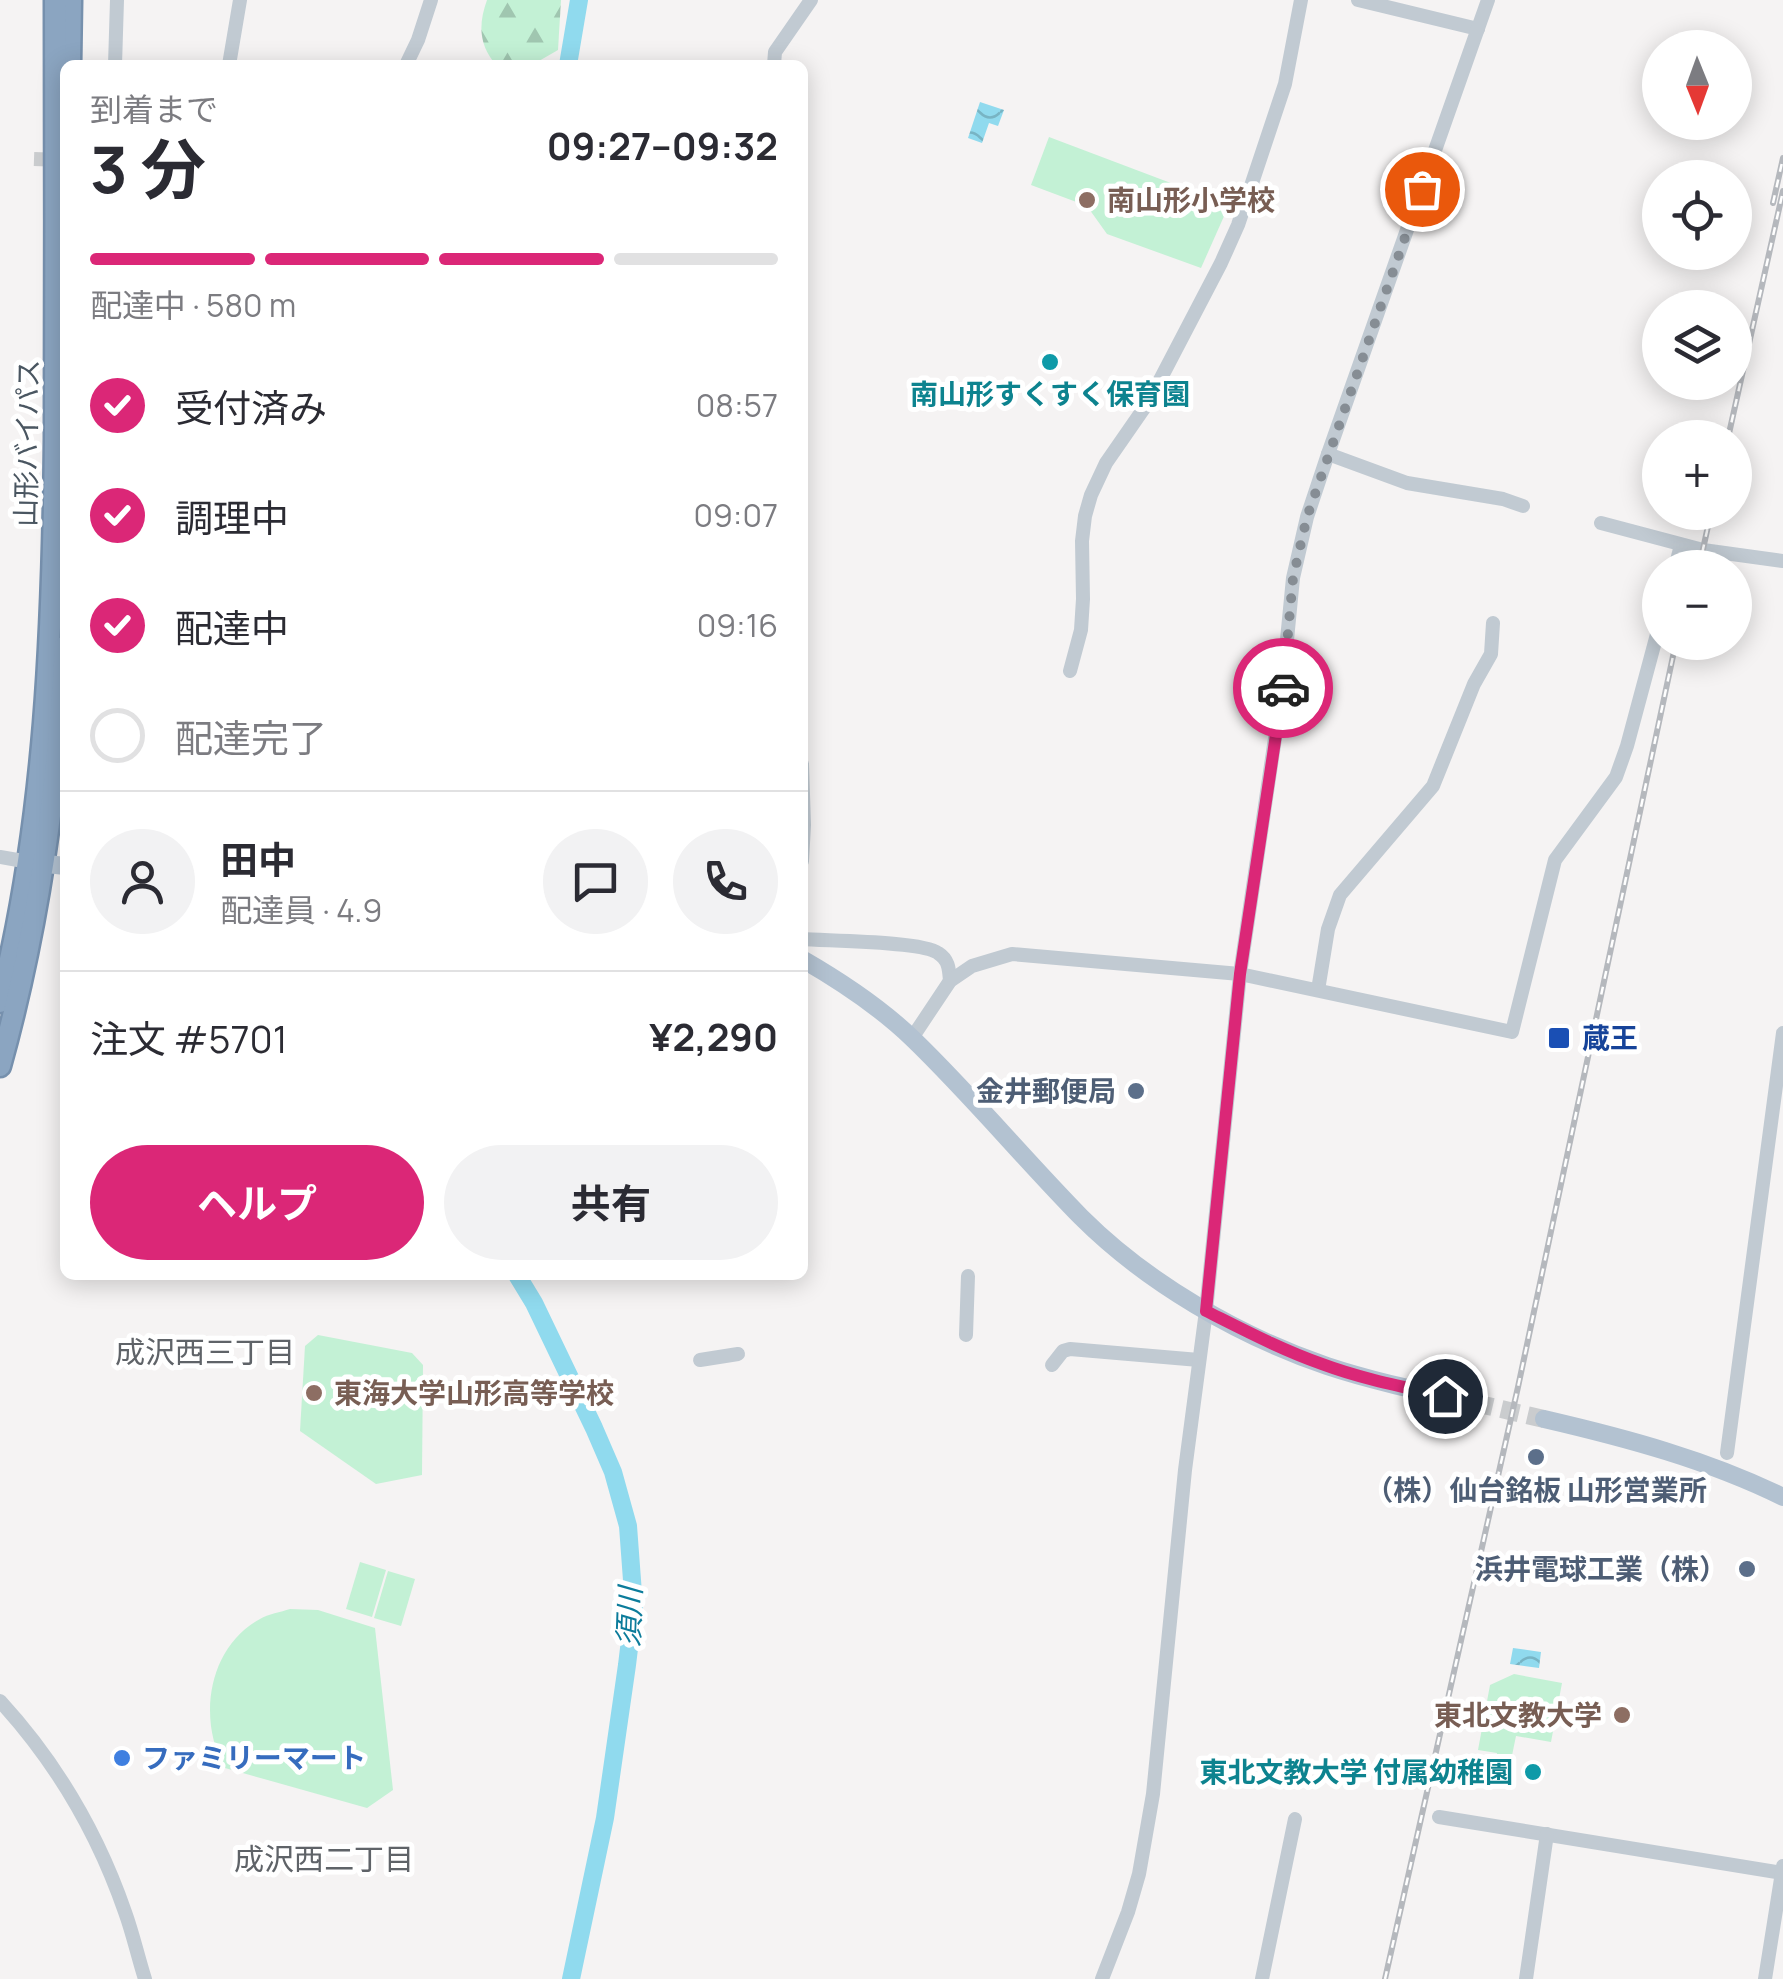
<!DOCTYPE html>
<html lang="ja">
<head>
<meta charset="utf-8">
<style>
	:root { --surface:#fff; --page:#f2f2f3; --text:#2b2b33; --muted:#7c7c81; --line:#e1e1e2; --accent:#db2777 }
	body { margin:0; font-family:Manrope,"Noto Sans JP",sans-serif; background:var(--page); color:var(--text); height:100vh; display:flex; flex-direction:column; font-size:38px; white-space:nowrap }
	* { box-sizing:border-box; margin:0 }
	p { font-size:32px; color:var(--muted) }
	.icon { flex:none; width:55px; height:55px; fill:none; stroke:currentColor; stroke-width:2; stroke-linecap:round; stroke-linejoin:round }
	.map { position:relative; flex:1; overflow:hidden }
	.drawer { position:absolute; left:60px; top:60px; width:748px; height:1220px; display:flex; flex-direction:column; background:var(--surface); border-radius:15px; box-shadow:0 5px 25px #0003 }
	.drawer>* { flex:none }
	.needle { width:65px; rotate:179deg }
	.buttons { position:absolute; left:1642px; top:30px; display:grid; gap:20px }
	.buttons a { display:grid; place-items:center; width:110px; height:110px; border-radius:50%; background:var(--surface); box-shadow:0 5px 25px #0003; font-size:50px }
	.pin { position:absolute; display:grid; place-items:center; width:85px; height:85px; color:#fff; margin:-42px; border:5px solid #fff; border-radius:50%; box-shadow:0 2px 10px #0007 }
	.courier { position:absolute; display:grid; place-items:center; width:100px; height:100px; margin:-50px; border:8px solid #db2777; border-radius:50%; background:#fff; color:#222; box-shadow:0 2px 12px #0007 }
	.head em { font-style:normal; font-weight:700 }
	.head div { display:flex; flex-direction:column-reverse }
	.head { display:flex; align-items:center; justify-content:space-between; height:170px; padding:0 30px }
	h1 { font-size:65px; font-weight:700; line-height:75px }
	.bar { display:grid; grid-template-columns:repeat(4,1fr); gap:15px 10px; align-content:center; height:120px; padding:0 30px }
	.bar i { height:12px; border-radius:8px; background:var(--line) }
	.bar .current { background:var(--accent) }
	.bar p { grid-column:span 4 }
	.line { display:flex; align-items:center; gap:25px; padding:0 30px; border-top:2px solid var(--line) }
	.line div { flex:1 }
	.round { display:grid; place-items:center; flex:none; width:105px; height:105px; border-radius:52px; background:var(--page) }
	ol { padding:0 30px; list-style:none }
	li { display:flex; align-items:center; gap:30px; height:110px }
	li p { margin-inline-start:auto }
	li .icon { padding:10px; border-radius:50%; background:var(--accent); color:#fff; stroke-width:4 }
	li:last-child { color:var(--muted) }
	li i { width:55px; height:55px; border:5px solid var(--line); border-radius:50% }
	.action { display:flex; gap:20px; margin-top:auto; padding:20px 30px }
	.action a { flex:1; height:115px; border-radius:60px; background:var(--accent); color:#fff; font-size:40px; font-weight:700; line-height:115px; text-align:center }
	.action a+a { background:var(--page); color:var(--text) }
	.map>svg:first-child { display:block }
	.green { fill:#c3f1d5 }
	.forest { fill:url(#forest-firs) }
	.water { fill:url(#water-waves) }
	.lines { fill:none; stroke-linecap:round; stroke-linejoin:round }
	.river { stroke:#90daee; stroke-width:18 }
	.minor-tunnel { stroke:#caccce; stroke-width:14; stroke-dasharray:14 7; stroke-linecap:butt }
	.major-tunnel { stroke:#caccce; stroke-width:18; stroke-dasharray:18 9; stroke-linecap:butt }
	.highway-casing { stroke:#7690ad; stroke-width:25 }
	.minor { stroke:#c1cad2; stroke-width:14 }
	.major { stroke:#b3c2d1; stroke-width:18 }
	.highway { stroke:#8ba5c1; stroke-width:20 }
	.rail-casing { stroke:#b5b8bd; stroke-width:6 }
	.rail { stroke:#fff; stroke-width:2.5; stroke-dasharray:8; stroke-linecap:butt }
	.done { stroke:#868d94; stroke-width:10; stroke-dasharray:0 18 }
	.route { stroke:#db2777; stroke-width:12 }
	.education-dot { fill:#8d6e63; stroke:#fff; stroke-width:4 }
	.culture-dot { fill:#0f9aa8; stroke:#fff; stroke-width:4 }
	.transit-dot { fill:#1a4fb4; stroke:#fff; stroke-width:4 }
	.service-dot { fill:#5c6f8a; stroke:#fff; stroke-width:4 }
	.shop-dot { fill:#3f7fe0; stroke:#fff; stroke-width:4 }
	.labels { text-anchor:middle; stroke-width:10; stroke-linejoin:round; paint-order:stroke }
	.education-label { font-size:28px; font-weight:bold; fill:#785e54; stroke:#fff; text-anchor:start }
	.culture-label { font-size:28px; font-weight:bold; fill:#0d838f; stroke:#fff }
	.street-label { font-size:28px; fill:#4a5661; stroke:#fff }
	.transit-label { font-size:28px; font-weight:bold; fill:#164399; stroke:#fff; text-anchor:start }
	.service-label { font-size:28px; font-weight:bold; fill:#4e5e75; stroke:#fff; text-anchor:end }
	.shop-label { font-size:28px; font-weight:bold; fill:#366cbe; stroke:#fff; text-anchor:start }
	.neighbourhood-label { font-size:30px; fill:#5f6368; stroke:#fff }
	.water-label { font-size:30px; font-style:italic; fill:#0c7c9b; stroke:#fff }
</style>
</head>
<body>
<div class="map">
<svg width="1783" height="1979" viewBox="0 0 1783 1979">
	<defs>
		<pattern id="forest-firs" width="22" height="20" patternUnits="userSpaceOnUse" patternTransform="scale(2.5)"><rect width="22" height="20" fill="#c3f1d5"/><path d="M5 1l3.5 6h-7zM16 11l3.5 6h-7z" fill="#a0c6b0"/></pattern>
		<pattern id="water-waves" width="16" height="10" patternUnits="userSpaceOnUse" patternTransform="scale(2.5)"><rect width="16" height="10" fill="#90daee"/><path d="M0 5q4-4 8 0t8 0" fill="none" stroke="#78b4c4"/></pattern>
	</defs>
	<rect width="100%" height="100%" fill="#f5f3f3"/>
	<g class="green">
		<polygon points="1049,137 1229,205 1201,268 1107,234 1087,206 1031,185"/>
		<polygon points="318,1335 412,1353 423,1365 422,1475 376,1484 300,1431 305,1346"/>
		<polygon points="360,1562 386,1570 372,1617 346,1609"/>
		<polygon points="388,1571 415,1579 401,1626 374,1618"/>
		<path d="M290,1609L318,1610L375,1628L393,1790L367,1808L225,1768C197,1720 208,1647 260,1619C268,1614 281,1612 290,1609Z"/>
		<polygon points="1514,1674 1562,1683 1551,1742 1516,1736 1507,1780 1492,1777 1497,1753 1478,1750 1490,1685"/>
	</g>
	<path class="forest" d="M487,0H561L558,50L532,65H496C479,45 478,25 487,0Z"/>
	<g class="water">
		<polygon points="980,102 1004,110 998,126 989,123 982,143 968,138"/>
		<polygon points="1513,1648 1541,1652 1539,1668 1510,1664"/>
	</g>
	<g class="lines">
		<g class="river">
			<polyline points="568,65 579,0"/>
			<polyline points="517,1275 534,1303 594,1428 613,1472 628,1526 634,1607 627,1665 605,1818 571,1979"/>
		</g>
		<polyline class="minor-tunnel" points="34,159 63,160"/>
		<polyline class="major-tunnel" points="1475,1403 1544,1419"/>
		<defs>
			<g id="highway">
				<polyline points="70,65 71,0"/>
				<path d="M0,1002C46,820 53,627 55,439C56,293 55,146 55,0"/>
				<path d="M0,1066C38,929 58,788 65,646"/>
			</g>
		</defs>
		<use href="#highway" class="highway-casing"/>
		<g class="minor">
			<polyline points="1358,0 1478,29"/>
			<polyline points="115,65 117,0"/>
			<polyline points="229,65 240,0"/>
			<polyline points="406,65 418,40 431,0"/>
			<polyline points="774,65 775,52 811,0"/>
			<polyline points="1328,454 1407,483 1503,499 1523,506"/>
			<polyline points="1601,523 1703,550 1783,561"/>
			<polyline points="1675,568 1681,545"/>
			<polyline points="1070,671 1081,630 1083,599 1082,541 1085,516 1091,495 1106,463 1149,401 1221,263 1238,225 1285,84 1301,0"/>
			<polyline points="802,764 804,825 802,861"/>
			<polyline points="0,857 29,862"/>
			<path d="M802,939C828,941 922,941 938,953C949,960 949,969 950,981"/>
			<polyline points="1318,990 1328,929 1340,895 1433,786 1474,684 1491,654 1493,623"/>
			<polyline points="912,1038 950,981 972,966 1012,954 1240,974 1512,1032 1555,860 1616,777 1627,746 1660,623"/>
			<polyline points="966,1335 968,1276"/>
			<polyline points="700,1360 738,1354"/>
			<polyline points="1052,1365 1063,1351 1070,1349 1199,1360"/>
			<polyline points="1727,1453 1783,1033"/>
			<path d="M0,1701C56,1762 98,1834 125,1912C133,1934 138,1957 145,1979"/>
			<polyline points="1439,1817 1782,1873"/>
			<polyline points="1102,1979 1128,1912 1139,1874 1153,1794 1185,1470 1206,1311 1240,974 1282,691 1293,578 1307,517 1328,454 1488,0"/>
			<polyline points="1262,1979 1295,1819"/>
			<polyline points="1526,1979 1547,1834"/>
			<polyline points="1765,1979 1783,1866"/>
		</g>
		<g class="major">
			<polyline points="30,862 65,866"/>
			<path d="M802,959C842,982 880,1007 913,1039C972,1096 1024,1159 1081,1217C1147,1283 1239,1336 1327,1366C1375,1382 1425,1392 1475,1403"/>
			<path d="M1544,1419C1626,1438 1708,1460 1783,1497"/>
		</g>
		<use href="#highway" class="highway"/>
		<defs>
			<g id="rail">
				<polyline points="1773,203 1783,158"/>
				<polyline points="1728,438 1783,191"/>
				<polyline points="1699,568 1711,512"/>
				<polyline points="1385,1979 1518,1387 1676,642"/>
			</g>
		</defs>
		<use href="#rail" class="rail-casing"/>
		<use href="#rail" class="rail"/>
	</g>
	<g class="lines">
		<polyline class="done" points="1283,688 1293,578 1307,517 1422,189"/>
		<path class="route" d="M1283,688L1240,974L1206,1311C1244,1330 1282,1350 1322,1364C1362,1379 1404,1387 1445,1396"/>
	</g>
	<g class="education-dot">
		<circle cx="1087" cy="200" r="10"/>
		<circle cx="314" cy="1393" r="10"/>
		<circle cx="1622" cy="1715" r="10"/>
	</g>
	<g class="culture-dot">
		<circle cx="1050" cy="362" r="10"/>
		<circle cx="1533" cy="1772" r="10"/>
	</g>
	<rect class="transit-dot" x="1547" y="1026" width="24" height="24" rx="5"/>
	<g class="service-dot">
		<circle cx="1136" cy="1091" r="10"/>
		<circle cx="1536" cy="1457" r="10"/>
		<circle cx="1747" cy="1569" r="10"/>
	</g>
	<circle class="shop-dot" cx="122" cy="1758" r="10"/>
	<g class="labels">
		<g class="education-label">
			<text x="1107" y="210">南山形小学校</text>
			<text x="334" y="1403">東海大学山形高等学校</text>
			<text x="1602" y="1725" text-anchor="end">東北文教大学</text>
		</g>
		<g class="culture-label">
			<text x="1050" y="404">南山形すくすく保育園</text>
			<text x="1513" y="1782" text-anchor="end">東北文教大学 付属幼稚園</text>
		</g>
		<g class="street-label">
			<text transform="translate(27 443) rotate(-89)" y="10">山形バイパス</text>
		</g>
		<g class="transit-label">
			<text x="1582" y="1048">蔵王</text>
		</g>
		<g class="service-label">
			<text x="1116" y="1101">金井郵便局</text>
			<text x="1536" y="1500" text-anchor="middle">（株）仙台銘板 山形営業所</text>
			<text x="1727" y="1579">浜井電球工業（株）</text>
		</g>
		<g class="shop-label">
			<text x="142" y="1768">ファミリーマート</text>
		</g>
		<g class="neighbourhood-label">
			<text x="205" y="1363">成沢西三丁目</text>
			<text x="324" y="1870">成沢西二丁目</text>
		</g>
		<g class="water-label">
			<text transform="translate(630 1617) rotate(-88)" y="10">須川</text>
		</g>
	</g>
</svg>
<div class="buttons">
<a><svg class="needle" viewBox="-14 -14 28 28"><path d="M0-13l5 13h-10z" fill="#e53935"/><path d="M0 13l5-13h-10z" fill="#7c7c81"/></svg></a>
<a><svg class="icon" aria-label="locate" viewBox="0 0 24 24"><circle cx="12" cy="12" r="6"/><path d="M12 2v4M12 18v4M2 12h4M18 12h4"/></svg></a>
<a><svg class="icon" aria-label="layers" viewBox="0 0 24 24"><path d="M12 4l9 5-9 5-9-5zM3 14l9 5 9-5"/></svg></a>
<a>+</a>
<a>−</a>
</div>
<div class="pin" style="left:1422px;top:189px;background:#ea580c"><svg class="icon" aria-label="bag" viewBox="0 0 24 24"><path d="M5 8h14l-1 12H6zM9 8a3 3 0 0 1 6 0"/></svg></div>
<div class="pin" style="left:1445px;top:1396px;background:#1f2937"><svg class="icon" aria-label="home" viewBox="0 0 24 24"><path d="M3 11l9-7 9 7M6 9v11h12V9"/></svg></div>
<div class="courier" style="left:1283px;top:688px"><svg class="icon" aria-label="car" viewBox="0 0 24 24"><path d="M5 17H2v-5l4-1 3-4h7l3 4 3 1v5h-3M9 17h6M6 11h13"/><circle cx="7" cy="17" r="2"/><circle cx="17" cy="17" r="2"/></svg></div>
<section class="drawer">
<div class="head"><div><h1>3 分</h1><p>到着まで</p></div><em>09:27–09:32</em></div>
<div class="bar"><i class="current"></i><i class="current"></i><i class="current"></i><i></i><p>配達中 · 580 m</p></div>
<ol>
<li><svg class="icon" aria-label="check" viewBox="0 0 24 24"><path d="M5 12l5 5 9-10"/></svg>受付済み<p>08:57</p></li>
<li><svg class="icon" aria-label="check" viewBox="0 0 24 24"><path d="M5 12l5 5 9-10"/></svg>調理中<p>09:07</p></li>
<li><svg class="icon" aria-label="check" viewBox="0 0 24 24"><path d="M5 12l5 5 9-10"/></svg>配達中<p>09:16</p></li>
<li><i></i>配達完了</li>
</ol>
<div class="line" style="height:180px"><a class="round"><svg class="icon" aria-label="person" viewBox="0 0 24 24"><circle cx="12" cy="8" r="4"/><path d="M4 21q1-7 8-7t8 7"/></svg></a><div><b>田中</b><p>配達員 · 4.9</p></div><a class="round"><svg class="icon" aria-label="chat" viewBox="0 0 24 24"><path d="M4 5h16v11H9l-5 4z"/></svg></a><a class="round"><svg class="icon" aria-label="phone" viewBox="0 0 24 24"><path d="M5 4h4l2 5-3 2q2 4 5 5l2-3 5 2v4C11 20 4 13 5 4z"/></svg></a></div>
<div class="line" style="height:130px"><div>注文 #5701</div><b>¥2,290</b></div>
<div class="action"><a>ヘルプ</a><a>共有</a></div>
</section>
</div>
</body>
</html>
